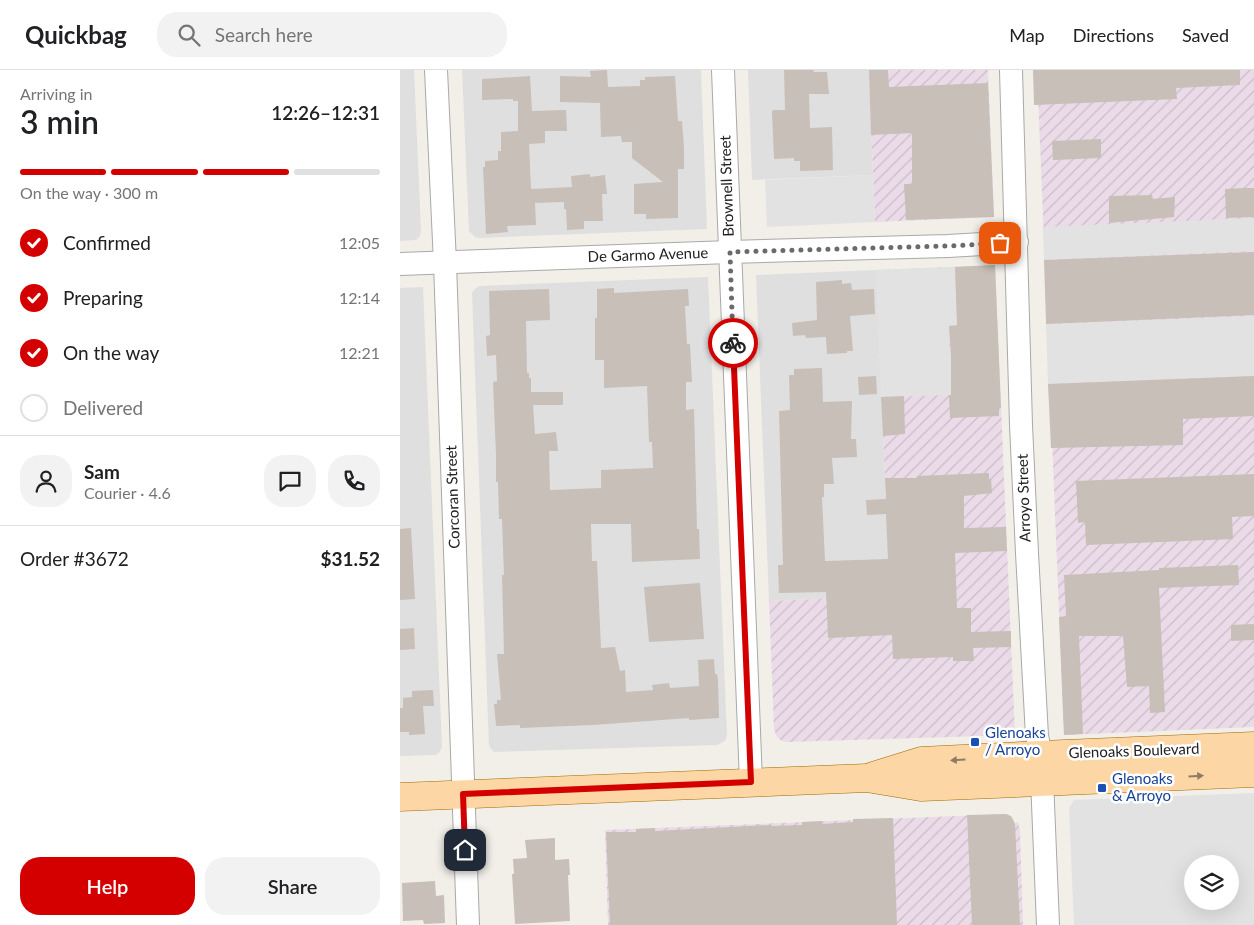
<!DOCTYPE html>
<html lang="en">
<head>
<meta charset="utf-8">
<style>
	:root { --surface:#fff; --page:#f2f2f2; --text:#202124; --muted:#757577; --line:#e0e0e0; --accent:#d40000 }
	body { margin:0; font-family:Lato,sans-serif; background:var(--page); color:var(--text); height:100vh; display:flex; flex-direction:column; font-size:19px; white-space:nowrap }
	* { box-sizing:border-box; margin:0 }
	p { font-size:16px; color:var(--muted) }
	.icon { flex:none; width:28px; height:28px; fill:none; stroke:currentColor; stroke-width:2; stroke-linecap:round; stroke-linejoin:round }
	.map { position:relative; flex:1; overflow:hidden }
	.details { display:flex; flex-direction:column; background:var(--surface); width:400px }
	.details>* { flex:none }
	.buttons { position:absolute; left:784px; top:785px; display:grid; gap:10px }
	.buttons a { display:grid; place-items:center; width:55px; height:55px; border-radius:50%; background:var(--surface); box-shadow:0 5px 20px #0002; font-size:25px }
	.pin { position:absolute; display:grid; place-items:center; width:42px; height:42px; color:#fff; margin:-21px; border-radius:10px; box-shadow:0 2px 8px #0006 }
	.courier { position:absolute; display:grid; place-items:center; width:50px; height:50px; margin:-25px; border:4px solid #d40000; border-radius:50%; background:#fff; color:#222; box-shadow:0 1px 6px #0007 }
	.headline em { font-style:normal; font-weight:600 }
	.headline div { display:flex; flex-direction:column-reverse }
	.headline { display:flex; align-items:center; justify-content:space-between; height:85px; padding:0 20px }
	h1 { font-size:32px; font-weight:600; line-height:38px }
	.bar { display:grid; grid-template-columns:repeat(4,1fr); gap:8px 5px; align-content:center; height:60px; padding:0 20px }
	.bar i { height:6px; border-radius:4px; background:var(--line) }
	.bar .active { background:var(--accent) }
	.bar p { grid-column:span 4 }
	.line { display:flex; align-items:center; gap:12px; padding:0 20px; border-top:1px solid var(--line) }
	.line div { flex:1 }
	.round { display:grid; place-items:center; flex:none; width:52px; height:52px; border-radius:20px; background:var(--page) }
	ol { padding:0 20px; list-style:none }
	li { display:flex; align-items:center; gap:15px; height:55px }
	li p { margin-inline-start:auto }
	li .icon { padding:5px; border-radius:50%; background:var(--accent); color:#fff; stroke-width:4 }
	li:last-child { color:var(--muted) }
	li i { width:28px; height:28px; border:2px solid var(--line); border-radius:50% }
	.primary-button { display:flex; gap:10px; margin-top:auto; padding:10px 20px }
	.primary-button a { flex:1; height:58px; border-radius:20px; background:var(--accent); color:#fff; font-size:20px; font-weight:600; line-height:58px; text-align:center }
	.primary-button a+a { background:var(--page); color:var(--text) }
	header { display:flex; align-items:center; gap:30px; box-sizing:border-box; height:70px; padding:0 25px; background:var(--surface); border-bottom:1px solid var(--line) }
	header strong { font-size:24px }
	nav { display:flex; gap:28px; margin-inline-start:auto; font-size:18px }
	.search { width:350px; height:45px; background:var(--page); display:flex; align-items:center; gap:12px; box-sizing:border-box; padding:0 18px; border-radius:20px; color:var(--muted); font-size:19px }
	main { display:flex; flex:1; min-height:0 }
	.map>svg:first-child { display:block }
	.residential { fill:#e0dfdf }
	.industrial { fill:url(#industrial-furrows) }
	.parking { fill:#e2e2e2; fill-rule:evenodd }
	.building { fill:#c7bfb8 }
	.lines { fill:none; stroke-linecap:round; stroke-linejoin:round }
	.minor-casing { stroke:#a9a9a9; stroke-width:24 }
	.major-casing { stroke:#a06b00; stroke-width:29 }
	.minor { stroke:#fff; stroke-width:22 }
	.major { stroke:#fcd6a4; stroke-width:28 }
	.oneway { fill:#8f7c63 }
	.done { stroke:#6b6a68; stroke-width:5; stroke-dasharray:0 9 }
	.route { stroke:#d40000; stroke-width:6 }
	.transit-dot { fill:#1a4fb4; stroke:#fff; stroke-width:2 }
	.labels { text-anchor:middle; stroke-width:5; stroke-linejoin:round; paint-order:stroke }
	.street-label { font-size:15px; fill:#222; stroke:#fff }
	.transit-label { font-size:15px; fill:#164399; stroke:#fff; text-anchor:start }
</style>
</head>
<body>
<header>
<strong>Quickbag</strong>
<div class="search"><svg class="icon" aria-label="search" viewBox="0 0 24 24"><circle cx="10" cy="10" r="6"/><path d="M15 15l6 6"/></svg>Search here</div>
<nav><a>Map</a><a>Directions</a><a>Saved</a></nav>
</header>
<main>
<section class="details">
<div class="headline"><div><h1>3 min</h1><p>Arriving in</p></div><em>12:26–12:31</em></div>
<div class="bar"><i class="active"></i><i class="active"></i><i class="active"></i><i></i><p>On the way · 300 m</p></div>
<ol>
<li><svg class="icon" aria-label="check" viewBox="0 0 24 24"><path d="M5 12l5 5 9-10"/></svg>Confirmed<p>12:05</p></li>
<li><svg class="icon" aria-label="check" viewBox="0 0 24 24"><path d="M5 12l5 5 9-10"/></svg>Preparing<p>12:14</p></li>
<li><svg class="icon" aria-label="check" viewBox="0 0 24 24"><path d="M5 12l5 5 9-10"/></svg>On the way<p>12:21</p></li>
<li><i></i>Delivered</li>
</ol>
<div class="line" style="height:90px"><a class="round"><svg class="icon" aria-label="person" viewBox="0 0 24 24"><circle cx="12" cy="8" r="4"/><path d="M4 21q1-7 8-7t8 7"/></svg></a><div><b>Sam</b><p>Courier · 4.6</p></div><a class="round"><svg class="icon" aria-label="chat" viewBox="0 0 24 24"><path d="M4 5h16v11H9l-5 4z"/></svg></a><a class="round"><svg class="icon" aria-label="phone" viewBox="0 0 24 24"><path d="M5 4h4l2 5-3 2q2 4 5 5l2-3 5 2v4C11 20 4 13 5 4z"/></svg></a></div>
<div class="line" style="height:65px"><div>Order #3672</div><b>$31.52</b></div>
<div class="primary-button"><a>Help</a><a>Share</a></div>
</section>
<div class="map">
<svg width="854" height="855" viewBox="0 0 854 855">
	<defs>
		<pattern id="industrial-furrows" width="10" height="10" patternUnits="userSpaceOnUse" patternTransform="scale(1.25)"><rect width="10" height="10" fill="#ebdbe8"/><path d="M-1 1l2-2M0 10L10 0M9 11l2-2" fill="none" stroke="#c9bcc7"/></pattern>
	</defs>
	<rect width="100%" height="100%" fill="#f2efe9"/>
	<g class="residential">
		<polygon points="0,0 14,0 21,161 20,166 16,170 0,171"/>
		<polygon points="62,0 301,0 307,159 79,168 75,167 69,161"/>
		<polygon points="348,0 469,0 473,105 352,110"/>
		<polygon points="476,200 490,526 369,531 356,205"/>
		<polygon points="308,207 327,666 325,671 317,675 94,682 89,676 72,223 74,220 79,216"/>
		<polygon points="23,217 42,677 39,683 36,685 0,686 0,218"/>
	</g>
	<g class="industrial">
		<polygon points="469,0 588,0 594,147 475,152"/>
		<polygon points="637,0 854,0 854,657 664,665"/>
		<polygon points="595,195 615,665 387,672 382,671 377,667 374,659 369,531 490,526 476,200"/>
		<polygon points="608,744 613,749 615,753 618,752 620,761 623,855 208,855 205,760"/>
	</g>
	<g class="parking">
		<polygon points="473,105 475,152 367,157 365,110"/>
		<polygon points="854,148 854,181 644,190 643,157"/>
		<polygon points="555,197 557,244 597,243 597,253 549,256 550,285 598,283 551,325 481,327 476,200"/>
		<polygon points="854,246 854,306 648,314 646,254"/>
		<path d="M854,723V855H674L669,738L674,730ZM792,794H830V831H792Z"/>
	</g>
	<g class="building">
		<polygon points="207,0 208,17 240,16 240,10 245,10 245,7 275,6 278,51 282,51 284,77 284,99 278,99 278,148 246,149 246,144 234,144 234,114 263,112 232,88 232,72 222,72 221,66 201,67 200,33 160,32 160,6 191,7 190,1"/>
		<polygon points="384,0 413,0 414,2 427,2 429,24 409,24 410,58 432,57 433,100 400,101 400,91 394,91 394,88 374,89 372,42 373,40 385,40"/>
		<polygon points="469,0 488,0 489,17 588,13 594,147 506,150 504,114 512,114 512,63 471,65"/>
		<polygon points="633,0 840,0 840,15 776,18 777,29 634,35"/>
		<polygon points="130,6 132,41 166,40 167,61 145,61 145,73 129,74 131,119 172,117 171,106 190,104 190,107 205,105 207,124 202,124 203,151 184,151 184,159 167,160 166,139 164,139 164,132 135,133 136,155 107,156 108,162 86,164 83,97 85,97 85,91 98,90 98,81 101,81 101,62 118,61 118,31 113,31 113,29 82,30 82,9"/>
		<polygon points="701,69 701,88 653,90 652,71"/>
		<polygon points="844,118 854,118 854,147 826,148 825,119"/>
		<polygon points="752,125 753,129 775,127 774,147 709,153 709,126"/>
		<polygon points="854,182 854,245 646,254 644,190"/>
		<polygon points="595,195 601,338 599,338 599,346 550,348 549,325 551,325 551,285 549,256 557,255 555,197"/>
		<polygon points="442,210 442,214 451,213 452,220 474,219 475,244 450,246 453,281 447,281 447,283 427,284 426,267 406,268 405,265 393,266 392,253 417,250 416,212"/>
		<polygon points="214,218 214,223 288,219 289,236 285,236 287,274 290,274 292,312 286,312 286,340 294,339 297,459 299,459 300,489 232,492 231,454 191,454 192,491 197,491 201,578 215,577 220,601 225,600 226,622 253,620 252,615 269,613 270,618 299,616 298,590 314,589 315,604 317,604 318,611 319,648 289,650 289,648 193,655 120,658 120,655 96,656 94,634 97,634 97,630 101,630 97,584 104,584 102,505 104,505 102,449 99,449 98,412 96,412 96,385 93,312 97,311 96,285 87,286 86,266 90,265 89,221 149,219 150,250 126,251 127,303 129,303 129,308 131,308 131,322 163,322 163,335 133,335 135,364 156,362 158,381 149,381 150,420 201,418 201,400 253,398 252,372 249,372 247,316 204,318 204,290 195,290 195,248 197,248 197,219"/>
		<polygon points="422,298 423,332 452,331 451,369 456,369 457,387 432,388 434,414 424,414 424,427 422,427 425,491 488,489 486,444 467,445 466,430 486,429 485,408 517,408 517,406 589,403 589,409 591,409 592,423 564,426 564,458 606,457 607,481 555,483 557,538 571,538 571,562 611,561 611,577 573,578 574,591 553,591 553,587 493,589 492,565 428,568 426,522 379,523 378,495 383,495 379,341 390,340 389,305 394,305 394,299"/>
		<polygon points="476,306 477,324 459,325 458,307"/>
		<polygon points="854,306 854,346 783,349 783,375 651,378 648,314"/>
		<polygon points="504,326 505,364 483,366 481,327"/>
		<polygon points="854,404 854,446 832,447 833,469 686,475 685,452 678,453 676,411"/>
		<polygon points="11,458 15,529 0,530 0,459"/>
		<polygon points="838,495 839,515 759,518 765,642 750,643 749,616 727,617 723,566 679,566 683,664 664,665 659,547 666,546 664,505 759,500 759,498"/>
		<polygon points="300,513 304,569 249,572 244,517"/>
		<polygon points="854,554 854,570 831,571 831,555"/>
		<polygon points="14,558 15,579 0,580 0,559"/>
		<polygon points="33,620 34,636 23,636 25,664 9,665 9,662 0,662 0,638 3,638 3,628 12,627 12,621"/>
		<polygon points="605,744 611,746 615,754 620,855 572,855 567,745"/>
		<polygon points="493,748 497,855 210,855 206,762 236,762 236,759 255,758 255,761 371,755 371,756 402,755 402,752 422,751 422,754 453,752 453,749"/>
		<polygon points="155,768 155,790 169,789 170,805 168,805 170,851 115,854 112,804 114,804 113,789 127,788 125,770"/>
		<polygon points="35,811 36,826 44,825 45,853 24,854 23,850 3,851 2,813"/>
	</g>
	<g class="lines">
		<defs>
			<g id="minor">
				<polyline points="36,0 45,193 68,855"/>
				<polyline points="323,0 351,712"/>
				<polyline points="611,0 621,355 627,483 637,666 641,685 648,855"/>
				<polyline points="0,194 330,182 548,176 617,172"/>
			</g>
			<g id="major">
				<polyline points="473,706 521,691 641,685 854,676"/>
				<polyline points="0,727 467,708 521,717 854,703"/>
			</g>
		</defs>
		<use href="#minor" class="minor-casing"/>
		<use href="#major" class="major-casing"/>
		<use href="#minor" class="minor"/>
		<use href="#major" class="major"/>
	</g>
	<defs><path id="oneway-solid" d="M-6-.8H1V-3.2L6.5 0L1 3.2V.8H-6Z" transform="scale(1.25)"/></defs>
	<g class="oneway">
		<use href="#oneway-solid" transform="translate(558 690) rotate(177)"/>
		<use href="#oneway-solid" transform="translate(796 706) rotate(-3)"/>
	</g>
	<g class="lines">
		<polyline class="done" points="333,273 330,182 548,176 600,173"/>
		<polyline class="route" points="65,780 63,724 351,712 333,273"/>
	</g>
	<g class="transit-dot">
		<rect x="570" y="667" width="10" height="10" rx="2.5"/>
		<rect x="697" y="713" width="10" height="10" rx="2.5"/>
	</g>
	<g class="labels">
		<g class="street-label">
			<text transform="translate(327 116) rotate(-92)" y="5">Brownell Street</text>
			<text transform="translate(248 185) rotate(-2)" y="5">De Garmo Avenue</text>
			<text transform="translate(53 427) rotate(-92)" y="5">Corcoran Street</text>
			<text transform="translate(624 428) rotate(-92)" y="5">Arroyo Street</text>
			<text transform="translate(734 681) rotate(-2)" y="5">Glenoaks Boulevard</text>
		</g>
		<g class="transit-label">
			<text x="585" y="668">Glenoaks<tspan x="585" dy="17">/ Arroyo</tspan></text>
			<text x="712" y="714">Glenoaks<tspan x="712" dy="17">&amp; Arroyo</tspan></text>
		</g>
	</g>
</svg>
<div class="buttons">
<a><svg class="icon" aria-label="layers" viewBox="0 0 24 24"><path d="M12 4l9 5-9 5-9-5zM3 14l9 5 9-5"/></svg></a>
</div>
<div class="pin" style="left:600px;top:173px;background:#ea580c"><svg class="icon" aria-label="bag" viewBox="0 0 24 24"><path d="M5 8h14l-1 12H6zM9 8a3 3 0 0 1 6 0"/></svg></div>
<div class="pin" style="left:65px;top:780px;background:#1f2937"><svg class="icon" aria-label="home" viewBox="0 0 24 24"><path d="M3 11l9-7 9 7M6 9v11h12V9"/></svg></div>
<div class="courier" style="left:333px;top:273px"><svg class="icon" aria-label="bike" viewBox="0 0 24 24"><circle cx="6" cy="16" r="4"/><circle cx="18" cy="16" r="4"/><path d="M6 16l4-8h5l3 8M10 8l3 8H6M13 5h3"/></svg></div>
</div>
</main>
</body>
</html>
